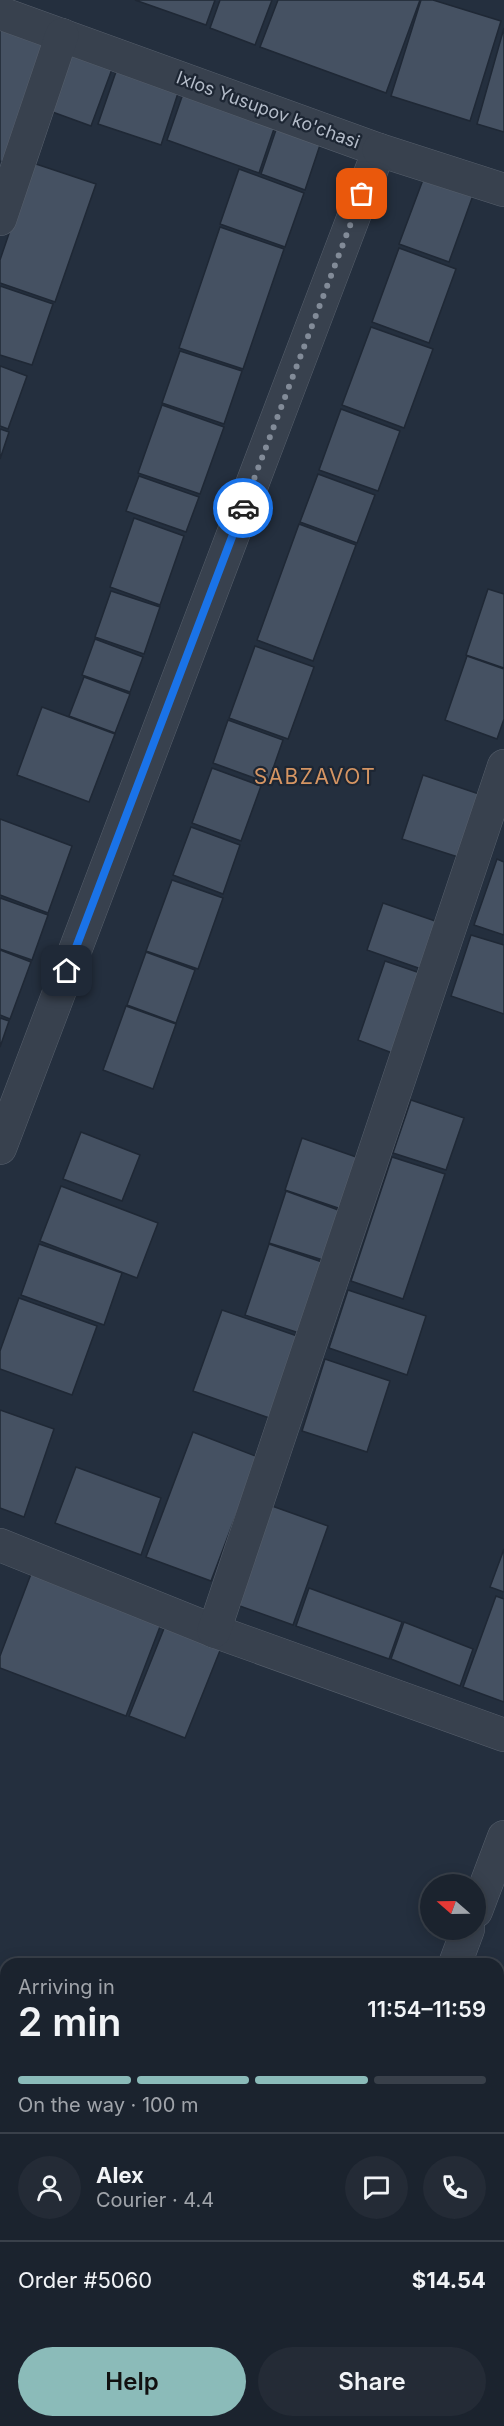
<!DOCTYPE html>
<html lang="en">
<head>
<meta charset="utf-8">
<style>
	:root { --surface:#1b232e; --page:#242b36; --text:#f1f3f6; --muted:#a0a4aa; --line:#39404a; --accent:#8bbbb9 }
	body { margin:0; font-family:Inter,sans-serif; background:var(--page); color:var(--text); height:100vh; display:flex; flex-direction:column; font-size:22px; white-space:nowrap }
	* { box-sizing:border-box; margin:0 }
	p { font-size:20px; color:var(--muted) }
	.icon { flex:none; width:33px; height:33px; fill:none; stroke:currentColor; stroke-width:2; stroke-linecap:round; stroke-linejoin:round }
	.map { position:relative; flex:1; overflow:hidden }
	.details { position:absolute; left:0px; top:1958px; width:504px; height:470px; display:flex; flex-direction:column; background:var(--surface); border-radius:18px 18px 0 0; box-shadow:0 3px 15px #0003,0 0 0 2px var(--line) }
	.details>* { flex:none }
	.needle { width:39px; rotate:290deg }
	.controls { position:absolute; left:420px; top:1874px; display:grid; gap:12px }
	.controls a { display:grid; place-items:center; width:66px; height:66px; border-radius:50%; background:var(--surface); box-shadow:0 3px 15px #0003,0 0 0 2px var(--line); font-size:30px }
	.pin { position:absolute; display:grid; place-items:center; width:51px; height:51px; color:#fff; margin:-26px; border-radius:12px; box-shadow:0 3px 9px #0006 }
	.courier { position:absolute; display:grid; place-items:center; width:60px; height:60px; margin:-30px; border:4px solid #1a73e8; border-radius:50%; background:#fff; color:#222; box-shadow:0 2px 8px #0007 }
	.overview em { font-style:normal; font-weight:600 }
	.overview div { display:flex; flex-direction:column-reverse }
	.overview { display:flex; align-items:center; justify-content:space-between; height:102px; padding:0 18px }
	h1 { font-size:39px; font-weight:600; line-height:45px }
	.bar { display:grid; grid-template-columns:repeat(4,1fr); gap:9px 6px; align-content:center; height:72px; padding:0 18px }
	.bar i { height:8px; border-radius:4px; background:var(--line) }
	.bar .selected { background:var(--accent) }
	.bar p { grid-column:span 4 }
	.line { display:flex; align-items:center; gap:15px; padding:0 18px; border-top:2px solid var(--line) }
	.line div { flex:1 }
	.round { display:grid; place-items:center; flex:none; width:63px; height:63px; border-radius:32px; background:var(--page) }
	.primary-button { display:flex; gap:12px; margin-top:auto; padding:12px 18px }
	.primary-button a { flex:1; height:69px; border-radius:36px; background:var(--accent); color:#111; font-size:24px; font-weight:600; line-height:69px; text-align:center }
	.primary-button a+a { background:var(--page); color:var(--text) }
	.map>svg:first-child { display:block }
	.green { fill:#263c3f }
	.building { fill:#455162; stroke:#1f2835; stroke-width:1.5 }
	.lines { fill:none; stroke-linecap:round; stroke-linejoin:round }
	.minor-casing { stroke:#565f6c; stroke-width:34 }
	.minor { stroke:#38414e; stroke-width:33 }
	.done { stroke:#828b98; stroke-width:6; stroke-dasharray:0 10.8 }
	.route { stroke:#1a73e8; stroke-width:8 }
	.labels { text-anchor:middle; stroke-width:4.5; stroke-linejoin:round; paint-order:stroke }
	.street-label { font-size:18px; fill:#b4bcc9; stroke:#1d2633 }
	.quarter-label { font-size:21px; letter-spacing:1.5px; fill:#d59563; stroke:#1d2633 }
</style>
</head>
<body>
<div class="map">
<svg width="504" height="2426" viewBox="0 0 504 2426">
	<rect width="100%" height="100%" fill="#242f3e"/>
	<polygon class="green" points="504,1986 504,2426 428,2426 419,2421 498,2421 498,2001"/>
	<g class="building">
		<polygon points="135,0 215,0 206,25"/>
		<polygon points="220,0 272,0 255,45 210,28"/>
		<polygon points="278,0 420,0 386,93 260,47"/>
		<polygon points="421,0 433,0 501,21 470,121 391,96"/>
		<polygon points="0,23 51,41 7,164 0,161"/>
		<polygon points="504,28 504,132 477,124"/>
		<polygon points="71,45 115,61 91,126 47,110"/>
		<polygon points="119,63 181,84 161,145 98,124"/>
		<polygon points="186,85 278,117 259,173 167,140"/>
		<polygon points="280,118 324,133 305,190 261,174"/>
		<polygon points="33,163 96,184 55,302 0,283 0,260"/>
		<polygon points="239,169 304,193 285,247 220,224"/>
		<polygon points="427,169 476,187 449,262 399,244"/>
		<polygon points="220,227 284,249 243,369 179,348"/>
		<polygon points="399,248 456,269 429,343 372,322"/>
		<polygon points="0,286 53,304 32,365 0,355"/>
		<polygon points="371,327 433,349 404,428 342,405"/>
		<polygon points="180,351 242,371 224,424 162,403"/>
		<polygon points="0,366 27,376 8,429 0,426"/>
		<polygon points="162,405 224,427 200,494 138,473"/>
		<polygon points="341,409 400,431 378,491 319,470"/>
		<polygon points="0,429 9,432 0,459"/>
		<polygon points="318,474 375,495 357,543 300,522"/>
		<polygon points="139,476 199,497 186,532 126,511"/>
		<polygon points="134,518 184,536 160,605 110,587"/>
		<polygon points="299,524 356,545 313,661 257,640"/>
		<polygon points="488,589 504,594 504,668 466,655"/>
		<polygon points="111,591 160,607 144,654 95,637"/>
		<polygon points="95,639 143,657 130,692 82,675"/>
		<polygon points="255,646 314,667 288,739 229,718"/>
		<polygon points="467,656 504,669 504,719 497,739 445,720"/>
		<polygon points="84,677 130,694 115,733 69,716"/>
		<polygon points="42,707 115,734 89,802 17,775"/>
		<polygon points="228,720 283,740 268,783 213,763"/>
		<polygon points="212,768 261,786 241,841 192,823"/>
		<polygon points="423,775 479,794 458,857 402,839"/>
		<polygon points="0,819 72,846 48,913 0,895"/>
		<polygon points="191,827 240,845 223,894 173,875"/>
		<polygon points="497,859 504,862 504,935 474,925"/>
		<polygon points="172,880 223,898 198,969 146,951"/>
		<polygon points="0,898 48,915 32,960 0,949"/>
		<polygon points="383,903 441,923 424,970 367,950"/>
		<polygon points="471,935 504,945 504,1014 451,996"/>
		<polygon points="0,950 31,962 10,1019 0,1015"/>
		<polygon points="146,952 195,970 176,1023 127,1005"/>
		<polygon points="385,961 423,974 395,1054 358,1040"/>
		<polygon points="126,1006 176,1024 153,1089 103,1070"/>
		<polygon points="0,1018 9,1021 0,1047"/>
		<polygon points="411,1100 464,1118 446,1170 393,1153"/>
		<polygon points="81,1132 140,1155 122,1201 63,1179"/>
		<polygon points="302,1138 359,1158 341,1209 285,1190"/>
		<polygon points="392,1157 445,1174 403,1299 351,1281"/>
		<polygon points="61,1186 158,1223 137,1278 40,1241"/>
		<polygon points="286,1191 341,1211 326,1261 269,1243"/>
		<polygon points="39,1244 122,1273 104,1325 21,1295"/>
		<polygon points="269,1244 325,1263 302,1334 245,1315"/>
		<polygon points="348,1290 426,1316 407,1375 329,1348"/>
		<polygon points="19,1298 97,1326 72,1395 0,1369 0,1351"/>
		<polygon points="222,1310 300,1337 272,1419 193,1391"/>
		<polygon points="325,1359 390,1381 367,1452 302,1431"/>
		<polygon points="0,1410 54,1429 24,1517 0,1508"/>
		<polygon points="193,1432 258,1457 211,1581 146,1557"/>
		<polygon points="76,1467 161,1498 141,1555 55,1523"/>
		<polygon points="272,1506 328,1526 293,1625 237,1605"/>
		<polygon points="504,1549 504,1592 490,1587"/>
		<polygon points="31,1574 161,1624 126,1716 0,1668 0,1656"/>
		<polygon points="309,1588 402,1622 389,1659 296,1626"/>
		<polygon points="496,1596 504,1599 504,1702 463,1687"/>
		<polygon points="404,1622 473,1649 460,1686 391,1659"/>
		<polygon points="165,1626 221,1648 185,1738 129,1716"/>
		<polygon points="6,2088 6,2126 0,2124 0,2104"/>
		<polygon points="0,2137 6,2139 6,2152 0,2169"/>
		<polygon points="0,2318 6,2320 6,2402 0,2400"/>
		<polygon points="0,2412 6,2414 6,2421 23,2421 37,2426 0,2426"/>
		<polygon points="57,2421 100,2421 98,2426 70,2426"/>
		<polygon points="163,2421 243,2421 241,2426 161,2426"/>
		<polygon points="294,2421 361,2421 374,2426 292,2426"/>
	</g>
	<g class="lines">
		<defs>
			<g id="minor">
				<polyline points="0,13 379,150 0,1148"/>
				<polyline points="379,150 504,190"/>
				<polyline points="0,219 62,35"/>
				<polyline points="0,1545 214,1631 504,1735"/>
				<polyline points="214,1631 504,766"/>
				<polyline points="476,1911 504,1837"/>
				<polyline points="455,1964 468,1929"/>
				<polyline points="0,2209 6,2194"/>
				<polyline points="274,2426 276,2421"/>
			</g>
		</defs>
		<use href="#minor" class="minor-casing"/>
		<use href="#minor" class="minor"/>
	</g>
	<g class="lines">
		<polyline class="done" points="243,508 362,194"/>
		<polyline class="route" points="67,971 243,508"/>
	</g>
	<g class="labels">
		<g class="street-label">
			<text transform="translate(268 110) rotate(20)" y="6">Ixlos Yusupov ko'chasi</text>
		</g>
		<g class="quarter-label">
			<text x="315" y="784">SABZAVOT</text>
		</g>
	</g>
</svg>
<div class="controls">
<a><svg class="needle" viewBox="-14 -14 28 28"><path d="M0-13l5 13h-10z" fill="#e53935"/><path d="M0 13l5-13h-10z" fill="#a0a4aa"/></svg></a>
</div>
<div class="pin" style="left:362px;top:194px;background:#ea580c"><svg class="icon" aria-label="bag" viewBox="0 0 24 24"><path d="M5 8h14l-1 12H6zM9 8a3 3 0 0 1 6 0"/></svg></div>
<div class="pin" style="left:67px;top:971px;background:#1f2937"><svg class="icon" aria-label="home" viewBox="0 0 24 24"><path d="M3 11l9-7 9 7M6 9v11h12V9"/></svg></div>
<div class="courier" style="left:243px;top:508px"><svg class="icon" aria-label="car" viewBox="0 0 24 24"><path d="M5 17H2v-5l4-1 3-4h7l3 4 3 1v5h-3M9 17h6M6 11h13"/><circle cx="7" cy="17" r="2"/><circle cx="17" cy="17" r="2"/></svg></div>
<section class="details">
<div class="overview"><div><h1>2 min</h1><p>Arriving in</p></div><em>11:54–11:59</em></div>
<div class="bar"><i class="selected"></i><i class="selected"></i><i class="selected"></i><i></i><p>On the way · 100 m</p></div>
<div class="line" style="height:108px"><a class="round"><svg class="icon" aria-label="person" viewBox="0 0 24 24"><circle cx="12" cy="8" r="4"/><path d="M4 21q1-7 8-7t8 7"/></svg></a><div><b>Alex</b><p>Courier · 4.4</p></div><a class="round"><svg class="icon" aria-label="chat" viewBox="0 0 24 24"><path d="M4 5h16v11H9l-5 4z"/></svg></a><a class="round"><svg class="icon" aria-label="phone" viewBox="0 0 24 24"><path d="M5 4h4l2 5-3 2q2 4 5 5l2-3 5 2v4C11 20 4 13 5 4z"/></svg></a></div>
<div class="line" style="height:78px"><div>Order #5060</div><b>$14.54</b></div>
<div class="primary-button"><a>Help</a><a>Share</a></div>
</section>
</div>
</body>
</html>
